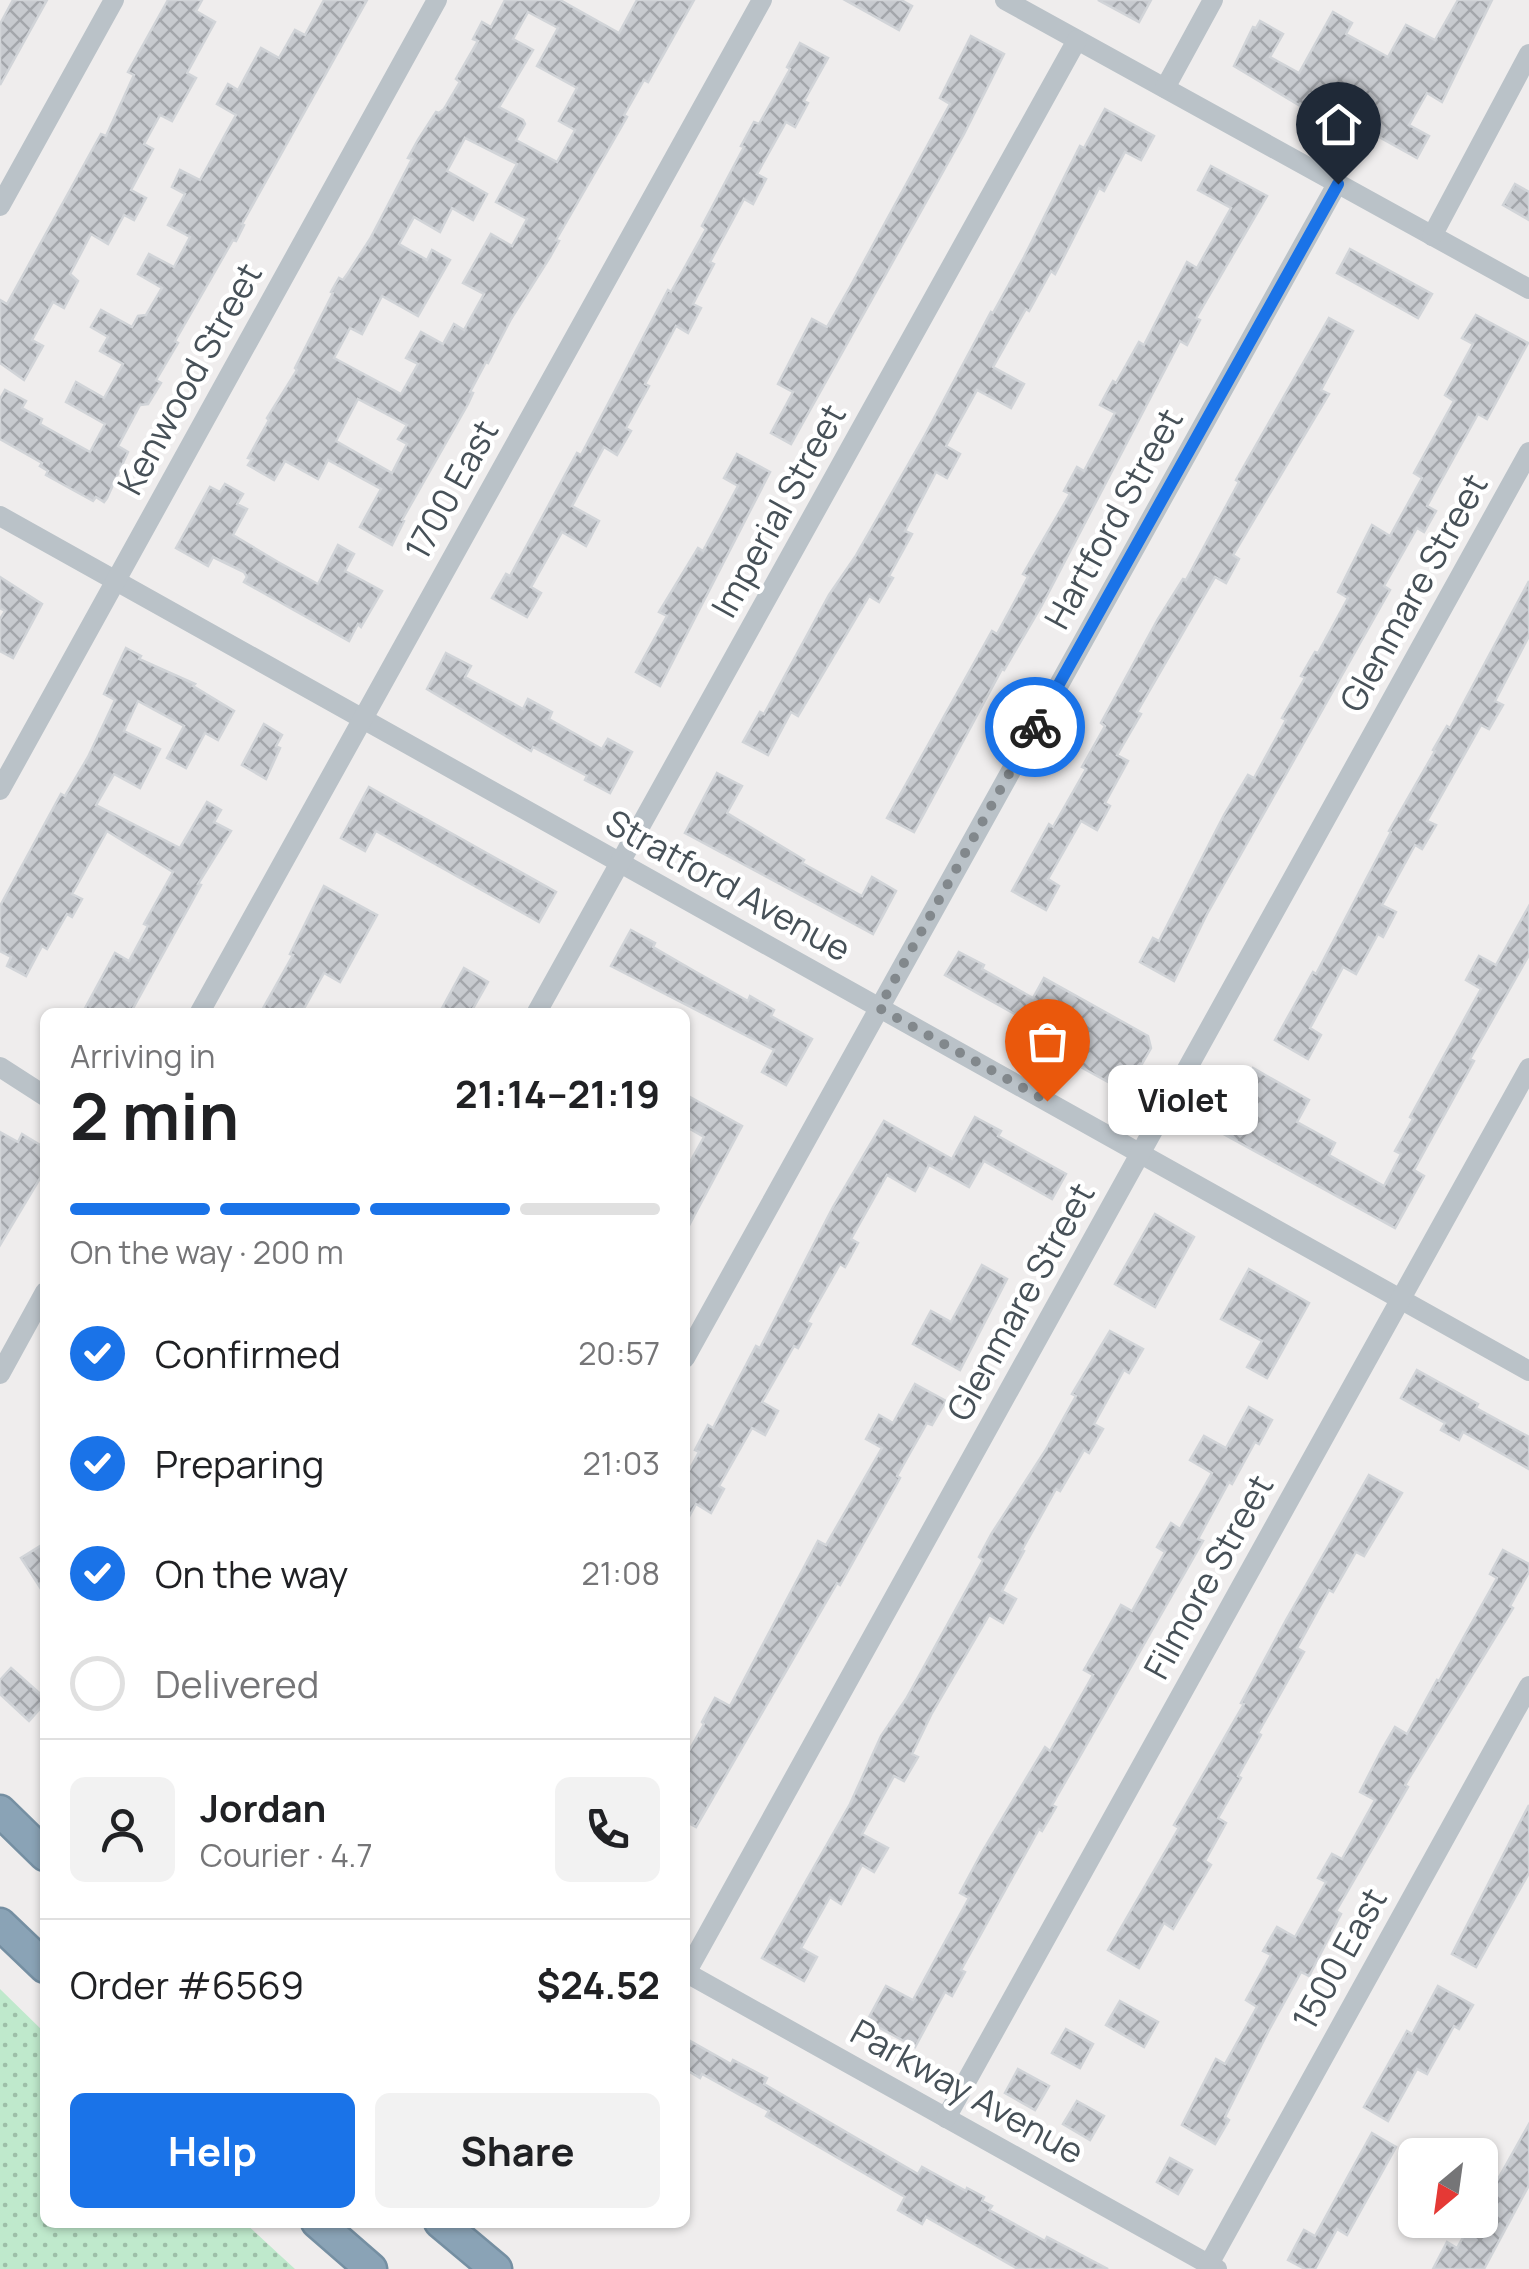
<!DOCTYPE html>
<html lang="en">
<head>
<meta charset="utf-8">
<style>
	:root { --surface:#fff; --page:#f2f2f2; --text:#202124; --muted:#757577; --line:#e0e0e0; --accent:#1a73e8 }
	body { margin:0; font-family:Manrope,sans-serif; background:var(--page); color:var(--text); height:100vh; display:flex; flex-direction:column; font-size:38px; white-space:nowrap }
	* { box-sizing:border-box; margin:0 }
	p { font-size:32px; color:var(--muted) }
	.icon { flex:none; width:55px; height:55px; fill:none; stroke:currentColor; stroke-width:2; stroke-linecap:round; stroke-linejoin:round }
	.map { position:relative; flex:1; overflow:hidden }
	.side { position:absolute; left:40px; top:1008px; width:650px; height:1220px; display:flex; flex-direction:column; background:var(--surface); border-radius:15px; box-shadow:0 2px 8px #0004 }
	.side>* { flex:none }
	.needle { width:65px; rotate:209deg }
	.fabs { position:absolute; left:1398px; top:2138px; display:grid; gap:20px }
	.fabs a { display:grid; place-items:center; width:100px; height:100px; border-radius:15px; background:var(--surface); box-shadow:0 2px 8px #0004; font-size:50px }
	.pin { position:absolute; display:grid; place-items:center; width:85px; height:85px; color:#fff; margin:-102px -42px; border-radius:50% 50% 50% 0; rotate:-45deg; box-shadow:0 0 10px #0007 }
	.pin .icon { rotate:45deg }
	.courier { position:absolute; display:grid; place-items:center; width:100px; height:100px; margin:-50px; border:8px solid #1a73e8; border-radius:50%; background:#fff; color:#222; box-shadow:0 2px 12px #0007 }
	.bubble { position:absolute; height:70px; border-radius:15px; background:var(--surface); box-shadow:0 2px 8px #0004; font-size:32px; font-weight:700; line-height:70px; text-align:center }
	.overview em { font-style:normal; font-weight:700 }
	.overview div { display:flex; flex-direction:column-reverse }
	.overview { display:flex; align-items:center; justify-content:space-between; height:170px; padding:0 30px }
	h1 { font-size:65px; font-weight:700; line-height:75px }
	.bar { display:grid; grid-template-columns:repeat(4,1fr); gap:15px 10px; align-content:center; height:120px; padding:0 30px }
	.bar i { height:12px; border-radius:8px; background:var(--line) }
	.bar .on { background:var(--accent) }
	.bar p { grid-column:span 4 }
	.line { display:flex; align-items:center; gap:25px; padding:0 30px; border-top:2px solid var(--line) }
	.line div { flex:1 }
	.round { display:grid; place-items:center; flex:none; width:105px; height:105px; border-radius:15px; background:var(--page) }
	ol { padding:0 30px; list-style:none }
	li { display:flex; align-items:center; gap:30px; height:110px }
	li p { margin-inline-start:auto }
	li .icon { padding:10px; border-radius:50%; background:var(--accent); color:#fff; stroke-width:4 }
	li:last-child { color:var(--muted) }
	li i { width:55px; height:55px; border:5px solid var(--line); border-radius:50% }
	.button { display:flex; gap:20px; margin-top:auto; padding:20px 30px }
	.button a { flex:1; height:115px; border-radius:15px; background:var(--accent); color:#fff; font-size:40px; font-weight:700; line-height:115px; text-align:center }
	.button a+a { background:var(--page); color:var(--text) }
	.map>svg:first-child { display:block }
	.park { fill:url(#park-dots) }
	.building { fill:url(#building-cross-hatch); stroke:#d1d4d8; stroke-width:2.5; fill-rule:evenodd }
	.lines { fill:none; stroke-linecap:round; stroke-linejoin:round }
	.highway-casing { stroke:#758fa2; stroke-width:35 }
	.minor { stroke:#bac2c8; stroke-width:20 }
	.highway { stroke:#8aa3b6; stroke-width:30 }
	.done { stroke:#82888c; stroke-width:10; stroke-dasharray:0 18 }
	.route { stroke:#1a73e8; stroke-width:12 }
	.labels { text-anchor:middle; stroke-width:9; stroke-linejoin:round; paint-order:stroke }
	.street-label { font-size:35px; fill:#475158; stroke:#fff }
</style>
</head>
<body>
<div class="map">
<svg width="1529" height="2269" viewBox="0 0 1529 2269">
	<defs>
		<pattern id="park-dots" width="8" height="8" patternUnits="userSpaceOnUse" patternTransform="scale(2.5)"><rect width="8" height="8" fill="#bfe9cc"/><path d="M2 2h.1M6 6h.1" fill="none" stroke="#9dbfa8" stroke-width="1.8" stroke-linecap="round"/></pattern>
		<pattern id="building-cross-hatch" width="8" height="8" patternUnits="userSpaceOnUse" patternTransform="scale(2.5)"><rect width="8" height="8" fill="#c7cacf"/><path d="M0 0l8 8M0 8l8-8" fill="none" stroke="#a3a6ab"/></pattern>
	</defs>
	<rect width="100%" height="100%" fill="#efeded"/>
	<polygon class="park" points="0,1989 45,2033 45,2222 245,2223 295,2269 0,2269"/>
	<g class="building">
		<polygon points="13,0 47,0 0,85 0,24"/>
		<polygon points="168,0 202,0 196,11 215,22 187,73 196,78 172,121 160,115 144,144 153,149 131,190 146,198 134,220 124,215 108,244 91,234 70,274 78,281 64,308 53,302 32,340 43,346 24,380 0,363 0,300 7,304 101,134 106,136 134,75 128,72"/>
		<polygon points="324,0 367,0 242,224 244,225 236,241 233,240 175,341 178,343 156,380 161,383 148,404 140,405 118,446 128,452 107,498 104,502 96,497 93,501 46,475 48,471 40,466 42,463 0,439 0,399 5,390 26,401 22,408 42,419 40,424 90,452 105,424 66,402 76,382 104,398 123,364 100,351 108,337 91,327 101,310 132,327 138,316 146,315 162,288 138,274 149,254 174,267 190,237 168,225 185,194 172,187 180,170 200,180 236,115 217,104 228,84 238,90 261,48 279,58 295,30 305,35"/>
		<path d="M505,0H560L619,33L637,0H694L648,82L644,80L624,115L627,117L556,240L559,241L550,257L511,319L488,363L486,362L470,392L473,393L468,404L402,520L404,521L392,545L360,527L381,489L328,460L318,479L285,461L274,480L248,465L252,459L248,458L269,420L267,418L297,370L295,368L333,293L331,292L339,278L343,280L348,273L370,239L412,159L408,158L418,140L436,112L439,113L444,109L460,82L456,79L478,41L473,39L482,22L491,27ZM528,12L558,28L537,66L577,88L559,121L575,130L557,162L516,140L525,124L523,120L499,107L533,50L513,39ZM465,138L517,164L496,202L527,219L512,246L491,234L463,283L484,294L464,330L454,324L443,344L421,332L406,358L418,364L401,394L334,358L350,328L362,334L382,296L418,316L450,260L432,250L427,260L399,244L414,217L440,232L452,208L473,220L487,194L447,171ZM358,399L407,425L398,439L407,444L392,473L336,441Z"/>
		<polygon points="845,0 901,0 912,6 899,30"/>
		<polygon points="1098,0 1151,0 1139,22"/>
		<polygon points="1458,0 1492,0 1442,102 1427,93 1409,125 1429,136 1417,158 1370,132 1367,137 1321,107 1318,112 1309,107 1307,110 1234,66 1253,27 1256,28 1260,21 1283,34 1270,57 1299,73 1333,12 1352,23 1346,34 1388,57 1406,25 1435,40"/>
		<polygon points="971,36 1004,54 964,134 791,444 771,433 793,392 778,384 812,319 827,327 850,287 950,104 940,98"/>
		<polygon points="800,43 828,58 804,101 808,103 795,127 786,122 757,174 766,179 753,204 744,199 710,262 714,264 693,304 701,308 688,333 676,326 645,384 649,386 626,428 631,431 617,455 604,447 572,506 599,521 586,546 562,532 531,587 541,593 527,617 492,598 506,574 510,576 577,453 581,455 668,290 671,292 706,229 702,226 744,147 741,146 754,122 759,124 790,69 787,67"/>
		<polygon points="1105,109 1154,136 1141,160 1125,152 1104,191 1099,188 1055,274 1051,271 1029,311 1026,309 993,367 1024,384 1011,408 977,390 946,446 960,454 947,478 936,472 905,531 912,534 889,576 893,578 879,602 869,596 798,716 791,712 768,755 743,742 760,712 764,714 829,595 855,557 925,435 991,312 993,313 1024,257 1080,146 1084,148"/>
		<polygon points="1211,166 1267,196 1196,318 1200,320 1187,345 1180,341 1042,605 1004,670 1002,669 914,832 887,818 992,631 997,634 1028,577 1023,574 1070,494 1064,491 1077,467 1084,471 1115,413 1100,405 1113,381 1116,383 1139,342 1144,345 1187,262 1197,268 1231,208 1198,190"/>
		<polygon points="1515,184 1529,192 1529,220 1503,205"/>
		<polygon points="1350,249 1432,294 1418,318 1337,273"/>
		<polygon points="1476,315 1528,343 1487,419 1478,414 1427,506 1436,511 1424,532 1417,528 1384,586 1390,590 1207,914 1174,981 1140,962 1153,938 1159,941 1224,815 1248,775 1254,778 1286,720 1282,718 1305,678 1301,676 1315,652 1318,653 1348,598 1338,592 1372,525 1390,536 1422,478 1414,473 1454,401 1445,395 1473,344 1462,338"/>
		<polygon points="1329,318 1353,331 1321,390 1329,394 1233,555 1239,559 1226,583 1215,577 1137,712 1141,714 1117,755 1128,761 1105,803 1110,806 1097,830 1081,821 1048,879 1059,886 1046,910 1012,891 1049,824 1053,827 1086,769 1082,767 1105,726 1101,723 1158,619 1183,579 1186,580 1239,482 1236,480"/>
		<polygon points="737,454 770,472 660,686 636,672 667,616 659,612 698,548 703,551 738,486 724,478"/>
		<polygon points="225,484 243,494 237,504 247,509 233,535 278,562 318,584 338,545 354,554 345,571 382,591 361,627 358,624 349,641 244,582 247,577 244,572 213,557 208,566 176,548 210,487 220,492"/>
		<polygon points="0,577 42,604 13,658 0,651 0,619 5,611 0,608"/>
		<polygon points="1529,581 1529,636 1495,701 1503,705 1489,729 1481,725 1427,821 1436,825 1422,849 1415,845 1382,905 1396,912 1383,937 1378,934 1356,974 1343,967 1310,1028 1321,1035 1308,1059 1275,1040 1313,972 1316,974 1391,832 1389,831 1435,751 1433,750 1447,726 1450,728"/>
		<polygon points="126,648 141,656 139,659 195,684 193,686 234,711 218,740 205,733 186,768 167,758 184,726 138,701 124,731 160,749 140,788 114,774 96,805 180,848 207,802 221,810 214,822 231,831 198,884 201,885 131,1012 83,1012 115,953 129,961 148,926 144,924 173,872 107,831 72,894 82,899 72,917 67,914 47,949 42,946 26,976 7,966 11,957 0,951 0,906 61,794 65,796 88,757 115,700 104,694"/>
		<polygon points="446,653 471,666 465,677 523,709 528,699 552,712 549,719 602,749 608,739 632,752 610,793 585,780 587,776 533,747 531,751 427,689"/>
		<polygon points="264,724 282,735 276,746 280,748 266,779 242,765"/>
		<polygon points="717,773 742,786 727,813 804,860 802,863 862,896 872,877 896,891 873,934 685,833"/>
		<polygon points="369,787 556,892 539,922 376,831 365,851 341,838"/>
		<polygon points="324,886 377,915 340,982 324,973 302,1012 261,1012 293,955 290,954"/>
		<polygon points="1529,906 1529,955 1470,1059 1474,1061 1414,1170 1424,1176 1395,1228 1218,1131 1253,1068 1309,1100 1297,1122 1335,1143 1329,1155 1384,1186 1401,1154 1395,1151 1413,1119 1410,1117 1481,989 1466,980 1479,956 1496,965"/>
		<polygon points="631,930 655,943 653,947 696,972 748,1001 750,996 774,1010 771,1016 812,1039 786,1085 762,1072 774,1050 611,966"/>
		<polygon points="959,952 984,965 982,969 1033,998 1044,978 1148,1036 1151,1048 1130,1085 1119,1088 1079,1066 1086,1054 945,975"/>
		<polygon points="464,968 488,982 471,1012 440,1012"/>
		<polygon points="690,1097 742,1126 685,1233 685,1171 704,1137 685,1126 685,1106"/>
		<polygon points="975,1117 1001,1131 998,1136 1066,1174 1052,1199 984,1161 969,1187 929,1165 915,1191 887,1175 851,1239 858,1243 845,1267 840,1264 807,1322 811,1324 798,1348 794,1346 762,1402 778,1411 765,1435 752,1428 719,1486 724,1489 711,1513 696,1504 685,1524 685,1478 699,1452 695,1450 708,1425 713,1428 756,1346 760,1348 833,1207 884,1121 952,1159"/>
		<polygon points="0,1132 18,1142 22,1134 45,1148 45,1170 0,1245"/>
		<polygon points="1155,1214 1194,1237 1155,1307 1115,1284"/>
		<polygon points="982,1265 1007,1279 960,1370 913,1344 931,1311 951,1322"/>
		<polygon points="1249,1269 1309,1303 1267,1378 1247,1367 1262,1341 1221,1319"/>
		<polygon points="1110,1331 1143,1349 1129,1373 1124,1370 1094,1424 1103,1429 1089,1453 1084,1450 1060,1491 1056,1489 1022,1550 1024,1551 1002,1591 1016,1599 1003,1623 989,1615 932,1713 912,1754 918,1757 904,1781 894,1776 862,1834 888,1848 874,1872 862,1865 841,1904 830,1897 801,1948 817,1957 804,1981 762,1958 850,1804 881,1736 906,1699 983,1560 979,1557 992,1533 1045,1451 1076,1396 1072,1394"/>
		<polygon points="1417,1370 1478,1404 1476,1408 1529,1437 1529,1469 1463,1432 1459,1440 1441,1430 1445,1423 1401,1398"/>
		<polygon points="915,1384 946,1401 932,1425 927,1423 897,1476 900,1478 840,1585 837,1583 696,1827 685,1821 685,1758 704,1724 702,1722 715,1698 730,1706 818,1541 826,1545 882,1448 866,1439 879,1415 893,1423"/>
		<polygon points="1249,1407 1272,1420 1259,1444 1255,1442 1232,1484 1229,1482 1198,1539 1203,1541 1052,1805 1056,1807 1042,1831 1039,1829 961,1970 965,1972 952,1996 945,1992 915,2047 867,2021 886,1986 913,2000 969,1898 960,1893 982,1852 1045,1747 1050,1751 1093,1675 1084,1670 1098,1646 1121,1605 1132,1611 1165,1552 1157,1547 1171,1523 1180,1529 1212,1473 1190,1460 1204,1436 1226,1448"/>
		<polygon points="1369,1475 1402,1493 1364,1556 1356,1552 1333,1592 1329,1590 1297,1648 1304,1652 1258,1733 1261,1735 1238,1776 1241,1778 1218,1818 1226,1823 1205,1861 1211,1865 1173,1929 1164,1923 1139,1968 1108,1950 1179,1828 1174,1825 1244,1704 1241,1703 1286,1620"/>
		<polygon points="45,1543 45,1595 21,1558"/>
		<polygon points="1503,1550 1529,1564 1529,1572 1510,1606 1513,1608 1405,1785 1408,1787 1336,1911 1341,1914 1309,1976 1301,1972 1269,2030 1225,2117 1229,2120 1215,2144 1182,2125 1216,2059 1225,2064 1257,2007 1246,2000 1271,1955 1263,1951 1277,1927 1295,1937 1326,1882 1318,1878 1332,1854 1342,1859 1375,1800 1360,1792 1381,1751 1395,1727 1407,1734 1437,1680 1439,1681 1497,1578 1490,1574"/>
		<polygon points="11,1668 45,1698 45,1703 29,1721 0,1694 0,1680"/>
		<polygon points="1529,1805 1529,1873 1476,1967 1452,1954"/>
		<polygon points="1438,1986 1473,2005 1459,2029 1454,2026 1427,2074 1417,2069 1388,2121 1364,2107 1407,2031 1412,2034"/>
		<polygon points="1120,2001 1158,2022 1144,2047 1106,2025"/>
		<polygon points="1066,2029 1093,2044 1080,2068 1052,2053"/>
		<polygon points="685,2038 731,2064 733,2060 767,2078 764,2084 918,2174 922,2167 966,2191 967,2188 984,2197 982,2201 992,2206 989,2210 1045,2241 1047,2237 1108,2269 1018,2269 926,2217 922,2224 898,2210 905,2197 766,2116 769,2111 702,2074 700,2078 685,2069"/>
		<polygon points="1018,2069 1049,2086 1035,2110 1005,2093"/>
		<polygon points="1077,2101 1104,2116 1090,2140 1063,2124"/>
		<polygon points="1529,2124 1529,2185 1484,2269 1433,2269 1447,2242 1457,2248 1473,2220 1480,2220 1480,2211"/>
		<polygon points="1372,2133 1396,2147 1347,2235 1337,2229 1315,2269 1305,2269 1288,2260 1304,2230 1315,2236"/>
		<polygon points="1170,2158 1192,2170 1178,2194 1157,2182"/>
	</g>
	<g class="lines">
		<defs>
			<g id="highway">
				<polyline points="0,1811 45,1855"/>
				<polyline points="0,1924 45,1967"/>
				<polyline points="317,2222 371,2269"/>
				<polyline points="440,2222 496,2269"/>
			</g>
		</defs>
		<use href="#highway" class="highway-casing"/>
		<g class="minor">
			<polyline points="1005,0 1529,289"/>
			<polyline points="1165,88 1213,0"/>
			<polyline points="0,206 114,0"/>
			<polyline points="1432,236 1529,54"/>
			<polyline points="0,516 1529,1371"/>
			<polyline points="0,790 437,0"/>
			<polyline points="200,1012 762,0"/>
			<polyline points="537,1012 1077,40"/>
			<polyline points="0,1067 45,1096"/>
			<polyline points="685,1358 1337,184"/>
			<polyline points="0,1374 45,1292"/>
			<polyline points="685,1972 1217,2269"/>
			<polyline points="686,1973 1529,452"/>
			<polyline points="946,2118 1529,1068"/>
			<polyline points="1209,2264 1529,1686"/>
		</g>
		<use href="#highway" class="highway"/>
	</g>
	<g class="lines">
		<polyline class="done" points="1035,727 879,1008 1047,1101"/>
		<polyline class="route" points="1035,727 1338,184"/>
	</g>
	<g class="labels">
		<g class="street-label">
			<text transform="translate(190 379) rotate(-61)" y="12">Kenwood Street</text>
			<text transform="translate(452 490) rotate(-61)" y="12">1700 East</text>
			<text transform="translate(779 511) rotate(-61)" y="12">Imperial Street</text>
			<text transform="translate(1114 519) rotate(-61)" y="12">Hartford Street</text>
			<text transform="translate(1414 593) rotate(-61)" y="12">Glenmare Street</text>
			<text transform="translate(728 886) rotate(29)" y="12">Stratford Avenue</text>
			<text transform="translate(1021 1302) rotate(-61)" y="12">Glenmare Street</text>
			<text transform="translate(1209 1577) rotate(-61)" y="12">Filmore Street</text>
			<text transform="translate(1340 1959) rotate(-61)" y="12">1500 East</text>
			<text transform="translate(967 2092) rotate(29)" y="12">Parkway Avenue</text>
		</g>
	</g>
</svg>
<div class="fabs">
<a><svg class="needle" viewBox="-14 -14 28 28"><path d="M0-13l5 13h-10z" fill="#e53935"/><path d="M0 13l5-13h-10z" fill="#757577"/></svg></a>
</div>
<div class="pin" style="left:1047px;top:1101px;background:#ea580c"><svg class="icon" aria-label="bag" viewBox="0 0 24 24"><path d="M5 8h14l-1 12H6zM9 8a3 3 0 0 1 6 0"/></svg></div>
<div class="pin" style="left:1338px;top:184px;background:#1f2937"><svg class="icon" aria-label="home" viewBox="0 0 24 24"><path d="M3 11l9-7 9 7M6 9v11h12V9"/></svg></div>
<div class="courier" style="left:1035px;top:727px"><svg class="icon" aria-label="bike" viewBox="0 0 24 24"><circle cx="6" cy="16" r="4"/><circle cx="18" cy="16" r="4"/><path d="M6 16l4-8h5l3 8M10 8l3 8H6M13 5h3"/></svg></div>
<div class="bubble" style="left:1108px;top:1065px;width:150px">Violet</div>
<section class="side">
<div class="overview"><div><h1>2 min</h1><p>Arriving in</p></div><em>21:14–21:19</em></div>
<div class="bar"><i class="on"></i><i class="on"></i><i class="on"></i><i></i><p>On the way · 200 m</p></div>
<ol>
<li><svg class="icon" aria-label="check" viewBox="0 0 24 24"><path d="M5 12l5 5 9-10"/></svg>Confirmed<p>20:57</p></li>
<li><svg class="icon" aria-label="check" viewBox="0 0 24 24"><path d="M5 12l5 5 9-10"/></svg>Preparing<p>21:03</p></li>
<li><svg class="icon" aria-label="check" viewBox="0 0 24 24"><path d="M5 12l5 5 9-10"/></svg>On the way<p>21:08</p></li>
<li><i></i>Delivered</li>
</ol>
<div class="line" style="height:180px"><a class="round"><svg class="icon" aria-label="person" viewBox="0 0 24 24"><circle cx="12" cy="8" r="4"/><path d="M4 21q1-7 8-7t8 7"/></svg></a><div><b>Jordan</b><p>Courier · 4.7</p></div><a class="round"><svg class="icon" aria-label="phone" viewBox="0 0 24 24"><path d="M5 4h4l2 5-3 2q2 4 5 5l2-3 5 2v4C11 20 4 13 5 4z"/></svg></a></div>
<div class="line" style="height:130px"><div>Order #6569</div><b>$24.52</b></div>
<div class="button"><a>Help</a><a>Share</a></div>
</section>
</div>
</body>
</html>
